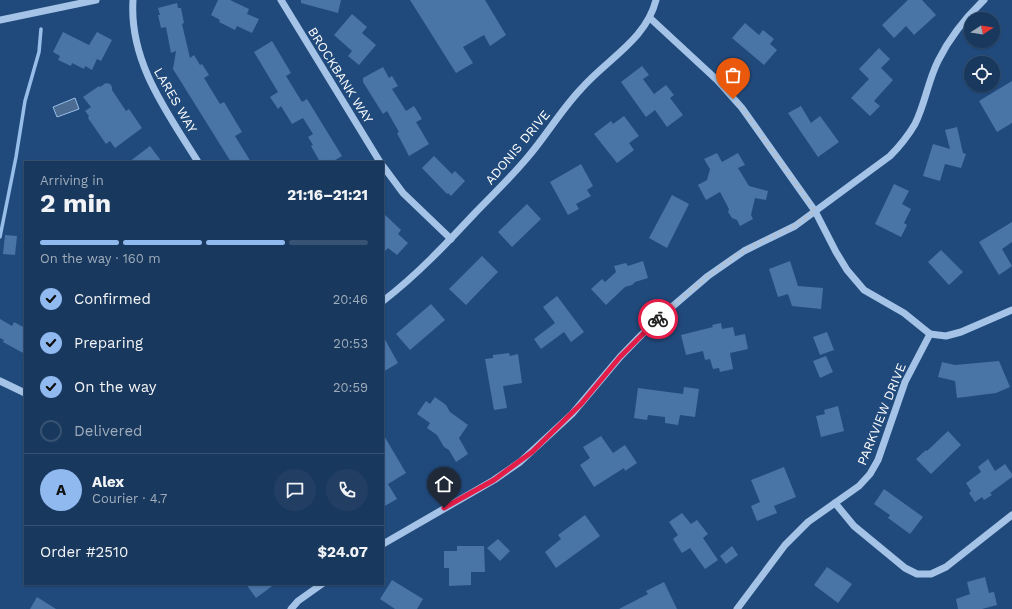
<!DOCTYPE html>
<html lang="en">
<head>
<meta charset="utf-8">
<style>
	:root { --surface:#19385d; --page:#223f63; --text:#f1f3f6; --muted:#9facbc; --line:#375272; --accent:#90b9f0 }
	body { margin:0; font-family:"Work Sans",sans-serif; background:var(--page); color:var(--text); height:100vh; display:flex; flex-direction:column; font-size:15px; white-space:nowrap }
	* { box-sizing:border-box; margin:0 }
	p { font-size:13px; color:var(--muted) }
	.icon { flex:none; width:22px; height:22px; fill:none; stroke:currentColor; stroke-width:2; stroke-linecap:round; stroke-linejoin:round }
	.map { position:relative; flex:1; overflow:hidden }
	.drawer { position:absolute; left:24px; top:161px; width:360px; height:424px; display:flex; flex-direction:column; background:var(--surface); border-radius:0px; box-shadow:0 1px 3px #0004,0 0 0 1px var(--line) }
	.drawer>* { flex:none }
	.needle { width:26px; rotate:78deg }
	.tools { position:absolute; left:964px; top:12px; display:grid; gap:8px }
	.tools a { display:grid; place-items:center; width:36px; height:36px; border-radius:50%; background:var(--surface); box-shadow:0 1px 3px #0004,0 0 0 1px var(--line); font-size:20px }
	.pin { position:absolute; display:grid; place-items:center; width:34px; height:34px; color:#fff; margin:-41px -17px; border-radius:50% 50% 50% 0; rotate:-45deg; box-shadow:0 0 4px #0007 }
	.pin .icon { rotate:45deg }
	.courier { position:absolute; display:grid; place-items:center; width:40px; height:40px; margin:-20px; border:3px solid #e11d48; border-radius:50%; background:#fff; color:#222; box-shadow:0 1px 5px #0007 }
	.overview em { font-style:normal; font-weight:700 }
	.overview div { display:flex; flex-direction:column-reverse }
	.overview { display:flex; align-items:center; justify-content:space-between; height:68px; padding:0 16px }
	h1 { font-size:26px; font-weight:700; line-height:30px }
	.bar { display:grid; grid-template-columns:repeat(4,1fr); gap:6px 4px; align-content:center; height:48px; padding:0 16px }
	.bar i { height:5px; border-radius:3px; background:var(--line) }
	.bar .selected { background:var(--accent) }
	.bar p { grid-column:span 4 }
	.line { display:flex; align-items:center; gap:10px; padding:0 16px; border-top:1px solid var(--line) }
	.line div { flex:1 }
	.round { display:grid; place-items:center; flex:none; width:42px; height:42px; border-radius:21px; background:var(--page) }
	ol { padding:0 16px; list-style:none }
	li { display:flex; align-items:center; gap:12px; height:44px }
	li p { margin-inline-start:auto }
	li .icon { padding:4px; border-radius:50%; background:var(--accent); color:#111; stroke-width:4 }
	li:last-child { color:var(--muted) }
	li i { width:22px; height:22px; border:2px solid var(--line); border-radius:50% }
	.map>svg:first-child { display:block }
	.water { fill:#4d6c91; stroke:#97bee8 }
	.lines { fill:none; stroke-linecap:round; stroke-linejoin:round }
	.stream { stroke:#97bee8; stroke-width:3.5 }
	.building { fill:#4974a6 }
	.minor { stroke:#a4c3e6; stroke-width:7 }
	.done { stroke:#b1c0d1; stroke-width:4; stroke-dasharray:0 7.2 }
	.route { stroke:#e11d48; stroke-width:5 }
	.labels { text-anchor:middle; stroke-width:3.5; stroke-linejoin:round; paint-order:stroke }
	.street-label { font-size:13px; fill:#fff; stroke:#214a7c }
</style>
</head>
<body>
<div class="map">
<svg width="1012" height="609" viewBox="0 0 1012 609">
	<rect width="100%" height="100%" fill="#214a7c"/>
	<polygon class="water" points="75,98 79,109 57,117 53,107"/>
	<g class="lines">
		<polyline class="stream" points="0,237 16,157 25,101 39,52 41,29"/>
	</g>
	<g class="building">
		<polygon points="218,0 230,0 249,9 247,14 259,19 252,33 237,26 235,30 219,22 220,20 211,15"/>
		<polygon points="301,0 341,0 338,13 301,3"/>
		<polygon points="410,0 485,0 506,35 490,46 484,35 463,47 473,63 456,73"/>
		<polygon points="908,0 922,0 936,15 914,35 906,26 894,38 882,25"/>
		<polygon points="177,3 178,8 181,8 184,23 182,24 190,58 194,55 200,65 202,64 209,75 204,78 220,104 224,102 242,132 235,136 251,162 231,162 173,69 176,51 171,53 166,27 161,28 158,15 160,15 158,8"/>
		<polygon points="352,14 367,27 362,33 376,45 359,65 348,56 352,51 334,35"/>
		<polygon points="745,23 759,35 763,30 774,39 770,44 777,50 764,65 732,38"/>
		<polygon points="63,32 89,45 97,32 112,40 101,61 97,59 92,70 85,66 84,69 72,63 71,66 58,60 60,56 53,52"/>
		<polygon points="272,41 291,73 286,76 302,102 307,99 342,156 332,162 320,162 311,146 313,145 308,137 313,134 303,118 292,124 281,106 278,109 270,97 278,92 254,52"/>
		<polygon points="879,48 890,59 881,68 893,80 874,101 880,106 870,116 851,98 869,79 859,69"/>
		<polygon points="642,66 649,75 643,79 654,94 666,85 674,95 670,98 683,115 667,127 655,110 646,117 621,82"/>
		<polygon points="383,67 389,78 392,76 398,86 392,89 406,111 414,106 422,119 416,122 429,144 409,156 397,133 399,132 387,111 383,114 363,82 363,78"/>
		<polygon points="1012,81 1012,123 997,132 979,101"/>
		<polygon points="106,83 110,84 112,87 112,90 126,111 129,109 142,128 115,148 110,141 106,144 88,118 89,116 85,111 91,107 83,97 99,86 100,87"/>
		<polygon points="801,106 811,123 820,116 839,142 818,157 788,113"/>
		<polygon points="624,116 639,136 629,143 634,150 617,163 594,134 611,121 613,124"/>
		<polygon points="957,127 963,153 966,154 961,168 945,164 940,181 923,176 933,144 950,149 945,130"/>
		<polygon points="150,146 162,162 129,162"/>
		<polygon points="717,153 722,162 738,153 745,165 738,168 749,186 768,191 766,200 755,198 751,215 753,219 740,226 737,220 732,218 728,212 729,209 720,192 706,200 698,185 707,180 710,169 704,159"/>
		<polygon points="434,156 452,174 455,171 465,181 451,196 448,193 447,194 422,168"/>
		<polygon points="581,164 593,186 587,190 591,196 576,204 579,209 568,215 550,182"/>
		<polygon points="894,184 909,191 902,204 911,209 904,223 907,225 901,237 875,224"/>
		<polygon points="672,195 689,204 667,248 649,238"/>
		<polygon points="527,204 541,219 512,247 498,232"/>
		<polygon points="383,213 401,230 398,234 408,243 397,255 388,248 383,253"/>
		<polygon points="1012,222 1012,242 1002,249 1012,266 999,275 979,242"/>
		<polygon points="5,235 17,236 15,255 3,254"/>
		<polygon points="941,250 963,272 949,285 928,262"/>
		<polygon points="482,256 498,272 466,305 449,289"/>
		<polygon points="643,261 648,278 635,282 632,285 625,287 606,305 591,289 602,279 605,282 616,272 614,266 626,263 628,266"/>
		<polygon points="790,261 798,286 823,288 821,309 792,306 788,294 778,297 769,269"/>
		<polygon points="557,296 584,332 571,342 564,332 541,349 534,339 555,323 543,307"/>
		<polygon points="431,304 445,320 410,350 396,334"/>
		<polygon points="0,319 12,326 14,322 25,328 25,354 3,342 4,340 0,338"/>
		<polygon points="721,323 722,329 733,327 735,336 745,334 748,349 730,353 733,369 720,372 719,368 713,369 710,359 705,360 703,351 686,355 681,335 713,327 712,325"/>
		<polygon points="827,332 834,350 820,355 813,337"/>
		<polygon points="383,336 398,363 383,372"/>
		<polygon points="509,353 510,356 518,354 522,383 503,386 507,408 494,410 485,359 493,358 493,355"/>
		<polygon points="826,356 833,372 820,378 813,361"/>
		<polygon points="999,361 1010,387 996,393 957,398 955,381 938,377 942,362 955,365"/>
		<polygon points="684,387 699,389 695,417 680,415 678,425 665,423 665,417 648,415 647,420 634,418 638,388 683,394"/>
		<polygon points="435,397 446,405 450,412 468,425 459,438 468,454 456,462 449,450 444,447 437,435 427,428 430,423 417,414 426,401 430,404"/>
		<polygon points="838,406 844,431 821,437 816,416 825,414 824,410"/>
		<polygon points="948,431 961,445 931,474 916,459 926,450 927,451"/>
		<polygon points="383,434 406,473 388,484 397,499 383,507"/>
		<polygon points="601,436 613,453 625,445 637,463 625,471 624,468 594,487 580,465 590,458 583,447"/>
		<polygon points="988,459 995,471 1005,464 1012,474 1012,477 990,493 992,495 984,500 982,497 975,502 969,493 971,491 966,483 981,472 978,467"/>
		<polygon points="784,467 796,497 774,506 777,513 757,521 751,506 760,502 751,480"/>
		<polygon points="884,489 923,517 910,534 888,518 890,515 874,504"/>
		<polygon points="682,513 691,524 697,520 708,534 703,538 718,560 705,569 690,548 682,553 673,539 678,535 669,522"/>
		<polygon points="585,515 600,536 556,568 545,552 561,539 558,535"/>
		<polygon points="498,539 510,551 500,561 487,548"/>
		<polygon points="457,546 484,546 485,572 471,572 471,585 449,586 449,568 444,568 444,551 457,551"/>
		<polygon points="732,546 738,555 726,564 720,556"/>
		<polygon points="827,567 852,584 838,603 814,585"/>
		<polygon points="985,577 989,593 994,592 997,605 982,609 958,609 956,599 970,594 967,582"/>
		<polygon points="392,580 423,599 417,609 395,609 380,599"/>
		<polygon points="664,582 677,609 619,609 648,594 646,591"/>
		<polygon points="246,584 275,584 256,598"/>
		<polygon points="37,597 56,609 30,609"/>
	</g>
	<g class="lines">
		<g class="minor">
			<path d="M133,0C129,62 167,112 198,162"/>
			<polyline points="281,0 380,162"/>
			<polyline points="650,18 717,80 742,108 815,211 836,252 847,270 864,290 904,313 930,334"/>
			<polyline points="0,20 96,0"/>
			<polyline points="383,166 403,193 451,239"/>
			<path d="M383,301C417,275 446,244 475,213C493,195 511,177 527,158C546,136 561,110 581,89C607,59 646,40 656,0"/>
			<polyline points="930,334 946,336 961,332 1012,310"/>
			<polyline points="0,381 25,393"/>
			<polyline points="835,503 854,526 905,568 917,574 931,574 946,567 1012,515"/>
			<path d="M383,544L494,480L520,462L572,414L620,357L652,324L708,276L744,251L795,226L890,156C900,146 908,136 915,124C925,104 928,81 938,61C949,39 966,17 984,0"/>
			<polyline points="291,609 298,601 322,584"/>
			<polyline points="737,609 785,545 808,522 859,486 870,474 878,460 905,382 930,334"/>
		</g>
	</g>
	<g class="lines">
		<polyline class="done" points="658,319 708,276 735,256 754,245 794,226 815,211 742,108 733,99"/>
		<polyline class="route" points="444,508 494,480 532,452 581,404 620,357 658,319"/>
	</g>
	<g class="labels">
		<g class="street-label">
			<text transform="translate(341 75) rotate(58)" y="5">BROCKBANK WAY</text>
			<text transform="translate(176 100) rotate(60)" y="5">LARES WAY</text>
			<text transform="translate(517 147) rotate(-50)" y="5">ADONIS DRIVE</text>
			<text transform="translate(881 414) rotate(-68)" y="5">PARKVIEW DRIVE</text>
		</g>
	</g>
</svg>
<div class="tools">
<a><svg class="needle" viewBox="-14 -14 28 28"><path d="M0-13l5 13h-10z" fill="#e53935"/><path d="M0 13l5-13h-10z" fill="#9facbc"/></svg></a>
<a><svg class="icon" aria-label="locate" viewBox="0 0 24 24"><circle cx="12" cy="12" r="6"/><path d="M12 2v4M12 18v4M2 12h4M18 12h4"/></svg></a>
</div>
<div class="pin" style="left:733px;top:99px;background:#ea580c"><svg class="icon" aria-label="bag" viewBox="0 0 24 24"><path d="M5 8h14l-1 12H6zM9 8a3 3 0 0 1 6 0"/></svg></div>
<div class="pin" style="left:444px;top:508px;background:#1f2937"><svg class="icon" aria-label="home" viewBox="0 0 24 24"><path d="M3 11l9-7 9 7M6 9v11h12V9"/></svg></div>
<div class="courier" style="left:658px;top:319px"><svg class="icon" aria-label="bike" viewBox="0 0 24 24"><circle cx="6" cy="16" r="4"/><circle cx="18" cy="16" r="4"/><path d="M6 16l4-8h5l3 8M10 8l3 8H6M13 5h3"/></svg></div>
<section class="drawer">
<div class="overview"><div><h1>2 min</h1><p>Arriving in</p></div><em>21:16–21:21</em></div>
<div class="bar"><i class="selected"></i><i class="selected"></i><i class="selected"></i><i></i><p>On the way · 160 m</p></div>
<ol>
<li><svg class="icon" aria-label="check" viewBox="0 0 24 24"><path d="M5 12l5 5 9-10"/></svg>Confirmed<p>20:46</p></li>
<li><svg class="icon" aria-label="check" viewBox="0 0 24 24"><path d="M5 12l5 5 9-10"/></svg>Preparing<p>20:53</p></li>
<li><svg class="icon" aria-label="check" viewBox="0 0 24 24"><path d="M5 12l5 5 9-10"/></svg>On the way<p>20:59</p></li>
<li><i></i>Delivered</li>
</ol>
<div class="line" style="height:72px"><b class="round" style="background:var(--accent);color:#111">A</b><div><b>Alex</b><p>Courier · 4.7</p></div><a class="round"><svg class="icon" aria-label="chat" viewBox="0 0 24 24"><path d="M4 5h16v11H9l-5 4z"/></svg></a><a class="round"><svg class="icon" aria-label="phone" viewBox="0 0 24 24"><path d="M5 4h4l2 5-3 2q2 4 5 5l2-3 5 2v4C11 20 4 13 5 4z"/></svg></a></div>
<div class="line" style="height:52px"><div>Order #2510</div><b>$24.07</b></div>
</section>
</div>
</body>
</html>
